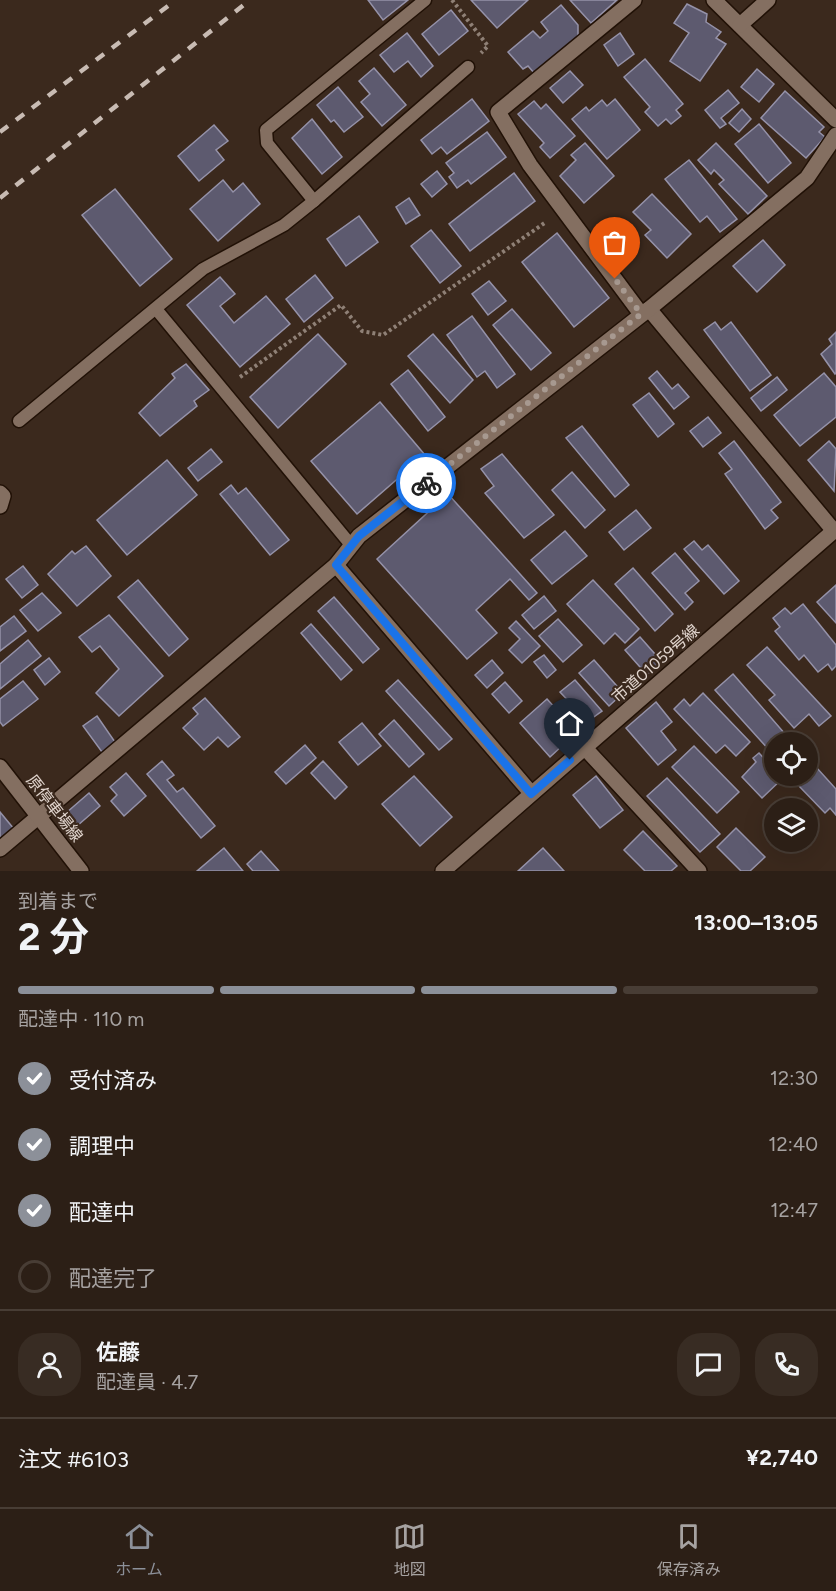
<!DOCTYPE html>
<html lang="ja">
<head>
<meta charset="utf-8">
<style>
	:root { --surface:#2c1f16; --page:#382c23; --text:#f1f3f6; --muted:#a6a2a1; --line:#483d35; --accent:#8c9099 }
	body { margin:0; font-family:Figtree,"Noto Sans JP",sans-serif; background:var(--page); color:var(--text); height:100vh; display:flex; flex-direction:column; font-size:22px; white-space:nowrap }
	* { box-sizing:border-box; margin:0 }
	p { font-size:20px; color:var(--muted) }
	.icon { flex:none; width:33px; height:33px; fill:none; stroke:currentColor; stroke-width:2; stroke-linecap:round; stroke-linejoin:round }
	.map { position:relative; height:871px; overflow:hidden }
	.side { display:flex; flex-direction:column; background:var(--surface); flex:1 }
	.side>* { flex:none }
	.controls { position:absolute; left:764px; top:732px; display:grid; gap:12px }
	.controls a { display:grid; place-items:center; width:54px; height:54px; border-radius:50%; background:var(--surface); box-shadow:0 6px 24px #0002,0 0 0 2px var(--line); font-size:30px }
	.pin { position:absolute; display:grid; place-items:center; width:51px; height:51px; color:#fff; margin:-62px -26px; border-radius:50% 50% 50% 0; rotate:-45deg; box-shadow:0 0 6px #0007 }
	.pin .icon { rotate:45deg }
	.courier { position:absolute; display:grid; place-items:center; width:60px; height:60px; margin:-30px; border:4px solid #1a73e8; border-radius:50%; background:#fff; color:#222; box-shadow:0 2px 8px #0007 }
	.head em { font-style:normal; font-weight:700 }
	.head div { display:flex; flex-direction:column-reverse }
	.head { display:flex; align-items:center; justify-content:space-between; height:102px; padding:0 18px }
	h1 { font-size:39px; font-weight:700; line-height:45px }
	.bar { display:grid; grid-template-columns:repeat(4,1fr); gap:9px 6px; align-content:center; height:72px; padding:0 18px }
	.bar i { height:8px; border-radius:4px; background:var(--line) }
	.bar .current { background:var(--accent) }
	.bar p { grid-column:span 4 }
	.line { display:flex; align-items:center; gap:15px; padding:0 18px; border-top:2px solid var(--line) }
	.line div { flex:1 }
	.round { display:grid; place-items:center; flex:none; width:63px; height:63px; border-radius:24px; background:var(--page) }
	ol { padding:0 18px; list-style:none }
	li { display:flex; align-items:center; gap:18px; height:66px }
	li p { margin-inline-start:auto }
	li .icon { padding:6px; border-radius:50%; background:var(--accent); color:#fff; stroke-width:4 }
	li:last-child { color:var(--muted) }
	li i { width:33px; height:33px; border:3px solid var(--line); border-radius:50% }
	.tabs { display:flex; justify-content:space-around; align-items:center; height:84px; border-top:2px solid var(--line); background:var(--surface); font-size:16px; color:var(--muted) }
	.tabs a { display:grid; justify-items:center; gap:3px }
	.tabs .current { color:var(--accent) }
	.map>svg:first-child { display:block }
	.building { fill:#5d5a6f; stroke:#9592a9; stroke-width:1.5 }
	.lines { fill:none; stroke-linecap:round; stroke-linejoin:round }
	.lane-casing { stroke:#211106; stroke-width:15 }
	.street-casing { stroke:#211106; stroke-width:18 }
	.secondary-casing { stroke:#211106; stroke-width:18 }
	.path { stroke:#8f8076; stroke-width:4; stroke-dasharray:3 3; stroke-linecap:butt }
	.lane { stroke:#846f61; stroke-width:12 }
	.street { stroke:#846f61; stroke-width:15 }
	.secondary { stroke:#846f61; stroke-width:15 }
	.rail { stroke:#c8bbb3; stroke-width:4.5; stroke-dasharray:10 10; stroke-linecap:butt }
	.done { stroke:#a79990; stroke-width:6; stroke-dasharray:0 10.8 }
	.route { stroke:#1a73e8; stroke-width:8 }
	.labels { text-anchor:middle; stroke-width:4.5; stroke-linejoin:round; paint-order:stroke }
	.street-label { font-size:16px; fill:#e1d5ce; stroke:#3b291d }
</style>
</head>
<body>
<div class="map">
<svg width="836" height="871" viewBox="0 0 836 871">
	<rect width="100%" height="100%" fill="#3b291d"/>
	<g class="building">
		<polygon points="368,0 408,0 383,20"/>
		<polygon points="471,0 528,0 497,28"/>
		<polygon points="570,0 617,0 591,23"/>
		<polygon points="687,4 707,14 706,22 721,32 716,38 726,44 700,81 670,61 689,33 674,23"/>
		<polygon points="561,5 578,25 578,36 535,74 528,66 523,69 508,52 533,31 540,38 548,31 541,22"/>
		<polygon points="451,10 468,31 439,55 422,34"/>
		<polygon points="407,33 433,66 421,77 408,61 394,72 380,55"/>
		<polygon points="620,33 634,54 618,66 604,45"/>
		<polygon points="645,59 683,104 676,110 681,116 671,124 666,119 658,126 645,112 650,107 624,77"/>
		<polygon points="374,68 406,105 382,126 361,102 370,94 359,81"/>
		<polygon points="757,69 774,84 759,102 741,87"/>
		<polygon points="570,71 583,85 563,103 550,88"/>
		<polygon points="338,87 363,117 344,132 334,120 331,122 317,105"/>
		<polygon points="728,90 739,103 721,118 726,124 720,128 705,110"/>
		<polygon points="785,91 824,127 819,132 825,137 806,158 761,118"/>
		<polygon points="472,99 489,121 447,154 441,147 432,154 421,140"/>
		<polygon points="615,99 640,130 607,159 572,119 586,107 589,111 602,100 607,106"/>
		<polygon points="534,101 541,109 546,104 575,136 550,158 540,147 544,143 518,114"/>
		<polygon points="742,109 751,119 739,132 729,123"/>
		<polygon points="312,119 342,157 322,174 292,138"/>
		<polygon points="759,124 791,163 768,183 735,144"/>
		<polygon points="214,125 228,141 216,150 224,160 199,181 178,156"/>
		<polygon points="487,132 506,157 471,184 468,180 457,188 449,177 454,173 446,163"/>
		<polygon points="585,143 614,176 584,203 560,176 576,160 571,155"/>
		<polygon points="716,143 767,196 748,214 719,184 724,180 714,170 711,174 698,160"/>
		<polygon points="689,160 737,219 720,232 707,216 700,222 665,179"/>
		<polygon points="437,171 447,184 432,197 421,184"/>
		<polygon points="514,173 535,201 470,251 449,224"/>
		<polygon points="223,180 233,192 243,183 260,204 218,241 190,209"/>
		<polygon points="115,189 172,259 140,286 82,215"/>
		<polygon points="652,194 691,234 667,258 645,235 651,230 633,212"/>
		<polygon points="409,198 420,215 406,224 396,207"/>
		<polygon points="359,216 378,242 346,266 327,239"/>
		<polygon points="431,230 461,266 440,283 411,246"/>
		<polygon points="557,233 609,298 574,327 522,262"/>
		<polygon points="763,240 785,265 757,292 733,266"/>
		<polygon points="315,275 333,298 304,322 286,299"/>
		<polygon points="220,277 235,294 220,306 234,323 266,296 290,324 240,367 187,305"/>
		<polygon points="489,281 506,301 488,315 472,294"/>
		<polygon points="512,309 551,353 531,370 493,325"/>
		<polygon points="472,316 515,374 497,388 485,371 477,377 447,335"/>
		<polygon points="715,322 721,330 731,322 771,375 750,391 704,330"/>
		<polygon points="836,332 836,373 835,374 821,354 832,344 829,339"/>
		<polygon points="318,334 346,364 278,428 250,397"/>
		<polygon points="433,334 473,380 450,403 408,356"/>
		<polygon points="186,364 209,390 194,401 197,406 160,436 139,413 175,378 172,374"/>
		<polygon points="408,370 445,417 428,431 391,384"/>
		<polygon points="657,371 672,389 678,384 689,397 674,409 649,378"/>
		<polygon points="824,373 836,387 836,417 800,446 774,415"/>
		<polygon points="777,377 787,390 761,411 751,398"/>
		<polygon points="649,393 674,424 658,437 633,405"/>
		<polygon points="380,402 425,455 357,514 311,461"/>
		<polygon points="708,417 721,433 703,447 690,431"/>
		<polygon points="582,426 629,485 615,497 566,438"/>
		<polygon points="734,441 781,502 771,510 778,518 765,529 725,474 732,469 719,453"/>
		<polygon points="829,441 836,449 834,491 808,460"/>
		<polygon points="211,449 222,462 198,481 188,468"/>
		<polygon points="502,454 554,515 524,538 485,493 494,486 481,469"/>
		<polygon points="167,460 197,495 127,555 97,520"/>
		<polygon points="572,472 605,510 585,528 552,490"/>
		<polygon points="231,485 238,494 246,488 289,540 270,555 220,494"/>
		<polygon points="448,494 537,593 529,600 510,579 476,610 497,633 467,659 377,559"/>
		<polygon points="636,510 651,528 624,550 609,532"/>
		<polygon points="565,531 587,556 552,584 531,560"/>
		<polygon points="694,541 702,550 708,545 739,581 724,594 684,549"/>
		<polygon points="86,546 111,576 77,606 48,574 72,551 75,554"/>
		<polygon points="675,553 699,581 685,593 693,602 685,610 652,573"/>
		<polygon points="23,566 38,585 22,598 6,579"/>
		<polygon points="633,568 673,614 655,631 615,584"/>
		<polygon points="138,580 188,639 169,656 118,597"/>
		<polygon points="593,580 639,629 625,643 615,633 604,644 567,604"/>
		<polygon points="836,585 836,623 817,602"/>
		<polygon points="42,593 61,613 38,631 20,610"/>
		<polygon points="544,596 556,611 534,629 522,615"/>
		<polygon points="334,597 379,649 363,663 318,611"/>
		<polygon points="803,604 836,645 836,666 832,670 828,664 818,672 804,655 799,660 775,631 780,627 773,618 785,608 791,614"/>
		<polygon points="109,615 163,676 119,716 96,693 119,669 100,646 92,652 79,637"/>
		<polygon points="14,616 26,631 0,651 0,627"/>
		<polygon points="558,619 582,645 563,662 539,636"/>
		<polygon points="516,621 540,646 522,663 509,650 520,639 509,628"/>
		<polygon points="311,624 352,670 341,680 301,633"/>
		<polygon points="640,637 662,662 647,675 625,650"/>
		<polygon points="28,640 41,656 0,689 0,664"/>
		<polygon points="767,647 831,716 819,726 809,714 794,728 769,700 775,695 747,665"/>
		<polygon points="544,655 556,670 547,678 534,662"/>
		<polygon points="49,658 60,672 45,685 34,670"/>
		<polygon points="492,660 503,673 487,688 475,675"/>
		<polygon points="594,660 623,693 609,706 579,673"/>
		<polygon points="733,674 786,735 774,742 769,750 715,690"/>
		<polygon points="398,680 452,739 439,750 386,691"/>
		<polygon points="575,680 602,711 584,724 574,713 577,710 560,692"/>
		<polygon points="23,681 38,699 3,726 0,722 0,699"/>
		<polygon points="505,682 522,701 509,713 492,694"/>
		<polygon points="703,693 750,742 736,756 725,745 716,753 674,709 684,699 690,706"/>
		<polygon points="205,698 240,737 228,747 218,737 204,750 183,728 198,714 193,708"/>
		<polygon points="547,699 577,732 550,757 520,723"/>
		<polygon points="656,702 672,722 661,731 676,750 658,765 626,728"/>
		<polygon points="97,716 115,742 102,752 83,726"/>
		<polygon points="394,720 424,754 409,767 379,734"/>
		<polygon points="362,723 381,746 358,765 339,742"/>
		<polygon points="305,745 316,758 286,784 275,772"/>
		<polygon points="694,746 739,792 717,813 672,767"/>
		<polygon points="759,753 774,769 774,776 783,778 762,798 742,777 756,762 753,758"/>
		<polygon points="162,761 174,775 167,780 177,792 183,788 215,826 201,838 147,774"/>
		<polygon points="323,761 347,787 335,799 311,773"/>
		<polygon points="816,767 836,789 836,815 830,808 825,813 798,785"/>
		<polygon points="126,773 146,796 124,816 111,801 117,795 110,787"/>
		<polygon points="414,776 452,817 420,846 382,804"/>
		<polygon points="596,776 623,810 600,828 573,795"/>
		<polygon points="667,778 720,834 700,852 647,796"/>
		<polygon points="89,793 100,806 77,826 66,813"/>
		<polygon points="0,812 14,829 0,842"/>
		<polygon points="736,828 765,857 750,871 741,871 717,847"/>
		<polygon points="643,831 677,866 671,871 645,871 624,850"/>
		<polygon points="224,848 243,871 197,871"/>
		<polygon points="543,848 564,871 518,871"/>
		<polygon points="261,851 279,871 253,871 247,864"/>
	</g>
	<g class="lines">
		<defs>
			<g id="lane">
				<polyline points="314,201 267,143 266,130 425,0"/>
				<polyline points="156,309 351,545"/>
				<polyline points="19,421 203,269 284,225 314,201 468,67"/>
			</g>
			<g id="street">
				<polyline points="634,0 498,112 530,165 641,314"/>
				<polyline points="714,0 836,120"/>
				<polyline points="740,25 768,0"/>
				<polyline points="649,309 834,531"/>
				<polyline points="336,565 531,793"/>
				<polyline points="585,748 699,871"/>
				<polyline points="0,849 336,565 359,536 649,309 807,178 836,135"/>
			</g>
			<g id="secondary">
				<polyline points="0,493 3,496 0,506"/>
				<polyline points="0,767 81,871"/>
				<polyline points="443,871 836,529"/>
			</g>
		</defs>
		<use href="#lane" class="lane-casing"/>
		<use href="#street" class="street-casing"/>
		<use href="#secondary" class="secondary-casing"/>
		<g class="path">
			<polyline points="452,0 488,46 481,53"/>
			<polyline points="240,377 341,305 362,331 383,335 546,222"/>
		</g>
		<use href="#lane" class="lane"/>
		<use href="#street" class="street"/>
		<use href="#secondary" class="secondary"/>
		<g class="rail">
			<polyline points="0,132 176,0"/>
			<polyline points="0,198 250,0"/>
		</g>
	</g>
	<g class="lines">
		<polyline class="done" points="426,483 641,314 615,279"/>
		<polyline class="route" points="426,483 359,536 336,565 531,794 570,760"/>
	</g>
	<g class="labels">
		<g class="street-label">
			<text transform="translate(655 663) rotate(-41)" y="6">市道01059号線</text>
			<text transform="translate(55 808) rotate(52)" y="6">原停車場線</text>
		</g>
	</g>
</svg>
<div class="controls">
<a><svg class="icon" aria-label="locate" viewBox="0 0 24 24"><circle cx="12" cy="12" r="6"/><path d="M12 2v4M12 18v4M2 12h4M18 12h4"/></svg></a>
<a><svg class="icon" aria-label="layers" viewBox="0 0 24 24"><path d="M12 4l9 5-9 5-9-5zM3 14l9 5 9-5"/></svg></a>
</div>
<div class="pin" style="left:615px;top:279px;background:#ea580c"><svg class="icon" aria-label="bag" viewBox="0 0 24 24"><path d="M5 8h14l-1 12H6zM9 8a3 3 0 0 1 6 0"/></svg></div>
<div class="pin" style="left:570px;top:760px;background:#1f2937"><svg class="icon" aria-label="home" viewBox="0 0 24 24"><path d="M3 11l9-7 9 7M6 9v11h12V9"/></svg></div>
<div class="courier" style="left:426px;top:483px"><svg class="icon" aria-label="bike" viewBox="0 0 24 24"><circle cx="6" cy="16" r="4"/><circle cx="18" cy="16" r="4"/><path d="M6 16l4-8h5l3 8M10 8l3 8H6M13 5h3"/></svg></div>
</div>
<section class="side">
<div class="head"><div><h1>2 分</h1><p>到着まで</p></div><em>13:00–13:05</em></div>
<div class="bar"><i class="current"></i><i class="current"></i><i class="current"></i><i></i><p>配達中 · 110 m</p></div>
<ol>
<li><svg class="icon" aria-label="check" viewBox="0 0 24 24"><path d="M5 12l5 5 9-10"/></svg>受付済み<p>12:30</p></li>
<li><svg class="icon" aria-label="check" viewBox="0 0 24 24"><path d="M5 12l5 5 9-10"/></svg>調理中<p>12:40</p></li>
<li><svg class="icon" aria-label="check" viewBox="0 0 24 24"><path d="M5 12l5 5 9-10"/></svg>配達中<p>12:47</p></li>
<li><i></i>配達完了</li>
</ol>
<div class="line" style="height:108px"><a class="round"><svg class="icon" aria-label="person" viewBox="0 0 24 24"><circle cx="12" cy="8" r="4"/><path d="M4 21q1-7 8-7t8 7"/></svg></a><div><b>佐藤</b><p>配達員 · 4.7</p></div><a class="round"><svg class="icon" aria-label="chat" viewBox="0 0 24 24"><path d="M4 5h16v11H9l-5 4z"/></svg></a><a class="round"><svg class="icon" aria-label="phone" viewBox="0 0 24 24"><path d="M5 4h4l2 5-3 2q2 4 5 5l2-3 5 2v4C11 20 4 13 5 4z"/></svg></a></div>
<div class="line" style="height:78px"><div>注文 #6103</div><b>¥2,740</b></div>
</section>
<nav class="tabs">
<a class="current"><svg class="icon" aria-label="home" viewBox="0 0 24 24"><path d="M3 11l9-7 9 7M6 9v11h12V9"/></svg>ホーム</a>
<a><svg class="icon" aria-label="map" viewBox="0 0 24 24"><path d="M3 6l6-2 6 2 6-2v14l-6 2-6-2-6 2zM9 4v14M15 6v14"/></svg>地図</a>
<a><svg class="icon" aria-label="saved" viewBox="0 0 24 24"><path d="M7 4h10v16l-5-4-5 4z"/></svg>保存済み</a>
</nav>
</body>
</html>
